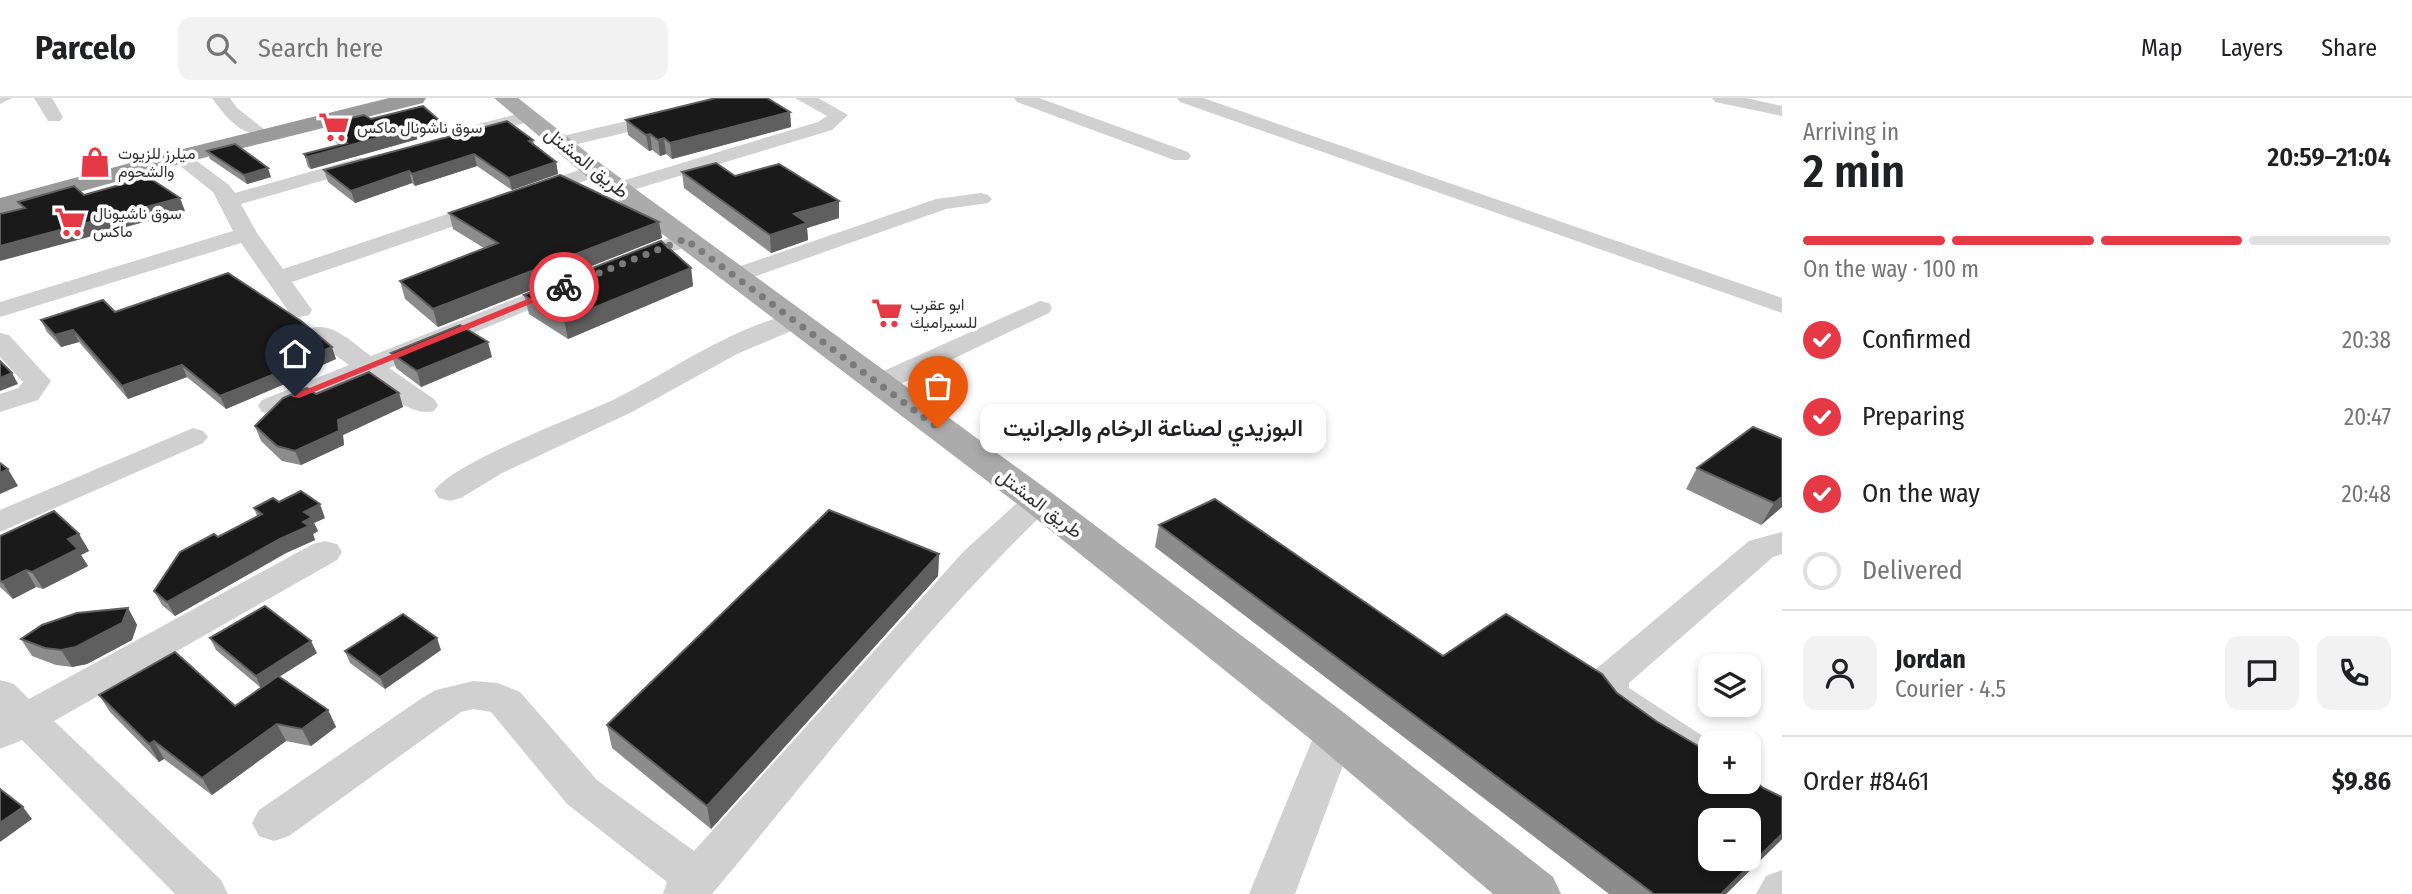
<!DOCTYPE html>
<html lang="en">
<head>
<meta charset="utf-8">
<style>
	:root { --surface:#fff; --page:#f2f2f2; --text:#202124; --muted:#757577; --line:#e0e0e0; --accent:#e63946 }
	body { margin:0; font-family:"Fira Sans Condensed",Vazirmatn,sans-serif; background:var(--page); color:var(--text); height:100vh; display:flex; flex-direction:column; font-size:26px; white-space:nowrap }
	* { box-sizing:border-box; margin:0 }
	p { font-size:23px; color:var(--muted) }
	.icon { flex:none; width:38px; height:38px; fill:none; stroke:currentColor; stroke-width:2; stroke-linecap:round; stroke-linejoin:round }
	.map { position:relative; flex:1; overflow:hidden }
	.side { display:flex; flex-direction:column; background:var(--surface); width:630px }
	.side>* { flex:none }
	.fabs { position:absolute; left:1698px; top:556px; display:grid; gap:14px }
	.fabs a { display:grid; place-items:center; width:63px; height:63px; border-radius:14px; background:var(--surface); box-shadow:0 4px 10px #0003; font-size:35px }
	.pin { position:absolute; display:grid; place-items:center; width:60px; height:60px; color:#fff; margin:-72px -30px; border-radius:50% 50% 50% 0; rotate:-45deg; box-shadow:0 0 7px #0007 }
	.pin .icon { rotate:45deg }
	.courier { position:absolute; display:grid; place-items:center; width:70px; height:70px; margin:-35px; border:5px solid #e63946; border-radius:50%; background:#fff; color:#222; box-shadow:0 2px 9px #0007 }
	.bubble { position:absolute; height:49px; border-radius:14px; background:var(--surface); box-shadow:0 4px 10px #0003; font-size:23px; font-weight:600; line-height:49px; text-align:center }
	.overview em { font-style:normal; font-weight:600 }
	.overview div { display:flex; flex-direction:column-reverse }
	.overview { display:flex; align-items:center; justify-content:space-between; height:119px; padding:0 21px }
	h1 { font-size:46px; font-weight:600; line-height:52px }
	.bar { display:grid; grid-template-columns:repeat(4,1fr); gap:10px 7px; align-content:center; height:84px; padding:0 21px }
	.bar i { height:9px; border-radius:5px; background:var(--line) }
	.bar .selected { background:var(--accent) }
	.bar p { grid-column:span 4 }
	.line { display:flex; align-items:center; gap:18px; padding:0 21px; border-top:2px solid var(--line) }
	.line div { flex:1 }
	.round { display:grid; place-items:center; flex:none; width:74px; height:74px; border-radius:14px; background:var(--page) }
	ol { padding:0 21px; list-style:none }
	li { display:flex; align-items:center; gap:21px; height:77px }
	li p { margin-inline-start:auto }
	li .icon { padding:7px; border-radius:50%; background:var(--accent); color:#fff; stroke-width:4 }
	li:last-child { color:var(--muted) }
	li i { width:38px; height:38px; border:4px solid var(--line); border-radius:50% }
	header { display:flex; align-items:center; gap:42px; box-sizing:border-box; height:98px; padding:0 35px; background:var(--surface); border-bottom:2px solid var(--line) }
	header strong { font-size:33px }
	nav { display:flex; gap:38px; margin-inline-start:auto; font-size:24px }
	.search { width:490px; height:63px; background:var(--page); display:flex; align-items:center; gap:18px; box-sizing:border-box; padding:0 24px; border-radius:14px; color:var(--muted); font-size:26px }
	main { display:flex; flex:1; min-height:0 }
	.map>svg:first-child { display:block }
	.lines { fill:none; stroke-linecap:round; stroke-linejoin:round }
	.minor { fill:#d0d0d0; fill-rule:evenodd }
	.major { fill:#ababab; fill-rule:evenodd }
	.highway { fill:#9a9a9a; fill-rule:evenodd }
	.wall { fill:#8c8c8c }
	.shaded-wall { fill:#5f5f5f }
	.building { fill:#1a1a1a; stroke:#5f5f5f; stroke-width:2; fill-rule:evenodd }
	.route { fill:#e63946 }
	.done { stroke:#7a7a7a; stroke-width:7; stroke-dasharray:0 12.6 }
	.labels { text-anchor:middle; stroke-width:7; stroke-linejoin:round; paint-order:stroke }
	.far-poi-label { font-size:16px; fill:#333; stroke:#fff; text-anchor:start }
	.street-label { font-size:19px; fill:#333; stroke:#fff }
</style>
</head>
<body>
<header>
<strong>Parcelo</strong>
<div class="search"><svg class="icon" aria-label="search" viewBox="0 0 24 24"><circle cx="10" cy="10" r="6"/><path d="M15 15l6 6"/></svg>Search here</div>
<nav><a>Map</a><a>Layers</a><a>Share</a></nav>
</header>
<main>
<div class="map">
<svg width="1782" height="796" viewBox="0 0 1782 796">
	<rect width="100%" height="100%" fill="#fff"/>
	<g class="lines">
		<g class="minor">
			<polygon points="0,0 12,0 0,6"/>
			<polygon points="34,0 52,0 63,19 60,23 48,23"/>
			<path d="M212,0H230L237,10L264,31L262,35C241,40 223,15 212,0Z"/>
			<polygon points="725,0 757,0 754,4 561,50 551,44 554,40"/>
			<polygon points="795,0 818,0 848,17 832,32 626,94 612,94 609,90 612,86 818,24 827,18"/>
			<polygon points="1014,0 1039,0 1188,54 1191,58 1188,62 1174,62 1017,4"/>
			<polygon points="1177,0 1203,0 1782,200 1782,215 1180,4"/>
			<polygon points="1712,0 1746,0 1782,8 1782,18 1715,4"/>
			<polygon points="530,13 536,14 539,18 536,22 466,41 457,35 459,31"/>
			<polygon points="179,53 186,55 229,87 235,95 359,60 373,60 376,64 373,68 241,106 257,135 283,171 588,69 602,69 605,73 602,77 292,184 312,212 309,217 300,219 291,217 241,145 0,219 0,204 233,133 213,94 169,59"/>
			<polygon points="981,95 988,97 992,101 988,105 946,111 742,183 726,183 722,178 726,173 936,101"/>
			<polygon points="685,134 693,136 696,141 693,146 627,171 619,169 615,164 619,159"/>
			<path d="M565,181L574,183L577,188L574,193L389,270L434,301L438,307L434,313C410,319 385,293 366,279L282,314L272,316L262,314L258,308L262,302L349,267L312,240L308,235L312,230C333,224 354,246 371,258Z"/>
			<polygon points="1040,203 1049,205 1052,210 1049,215 888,292 878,294 868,292 864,286 868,280"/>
			<path d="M794,215L803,218L807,223L803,228L737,256L632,314L502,375L461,400L450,403L439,400L434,393C455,363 577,319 615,301C674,271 729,231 794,215Z"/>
			<polygon points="0,235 9,237 51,283 38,302 0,314 0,296 18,290 23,284 0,259"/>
			<polygon points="193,330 203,333 208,339 203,345 0,434 0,412"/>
			<path d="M1038,393L1049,396L1054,403L1049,410C926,528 821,665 712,796H663L667,784L567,706L491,614L473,611L461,614L289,738L274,743L259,738L252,725L259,712L422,600L436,592L473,583L498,585L520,594L597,682L694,753L964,453L1027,396Z"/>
			<path d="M1782,434V456L1773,459L1629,585V590L1715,646H1710V679L1696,675C1669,657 1616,630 1597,606C1589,595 1589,583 1596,571L1749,443Z"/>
			<polygon points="325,443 337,446 342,454 337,462 54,623 221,782 228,796 175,796 22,642 0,651 0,582 14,586 29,601 313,446"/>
			<polygon points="1335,619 1349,624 1355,635 1295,796 1249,796 1315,635 1321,624"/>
			<polygon points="1782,772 1782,796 1756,796 1766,778"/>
		</g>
		<polygon class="major" points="494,0 518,0 604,68 1052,395 1343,614 1553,779 1561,796 1493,796 1309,640 1024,411 586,78"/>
		<polygon class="highway" points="389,0 426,0 423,5 187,64 0,116 0,100 171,54"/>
	</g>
	<g class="wall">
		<polygon points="790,14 791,29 672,61 666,56 660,58 652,52 649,53 628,37 626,22"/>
		<polygon points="371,21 443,34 311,71 308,69 304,56 339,47 329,38 325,26"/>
		<polygon points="533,42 534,46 556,64 558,76 512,92 477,68 415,88 412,85 355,105 328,84 324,72"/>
		<polygon points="207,53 271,79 247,86 210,61"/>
		<polygon points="682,74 735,78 839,120 807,130 808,142 771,155 684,90"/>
		<polygon points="449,115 659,124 662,140 438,229 405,201 400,183 484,150 453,131"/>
		<polygon points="691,170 693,188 568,241 529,216 524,197"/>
		<polygon points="115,214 336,261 286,283 287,285 226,311 187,279 128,301 79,244 61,249 47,234 41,222"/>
		<polygon points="391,255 492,259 421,289 396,270"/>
		<polygon points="399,295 403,309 343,337 344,347 301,367 282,363 261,343 255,328 316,296"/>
		<polygon points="1782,341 1782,409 1761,427 1686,391 1697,370"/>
		<polygon points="279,404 325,420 314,425 318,433 313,436 315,442 286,455 175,518 162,507 154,493 218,439 257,418 254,410"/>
		<polygon points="1159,427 1443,558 1617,595 1656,623 1763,690 1782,699 1782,741 1726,796 1609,796 1155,449"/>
		<polygon points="79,436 89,453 81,457 88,468 43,491 36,489 13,501 0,489 0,438"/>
		<polygon points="939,456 938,478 711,731 612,650 607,627"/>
		<polygon points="128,510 137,527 132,542 87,566 72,569 56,567 32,558 21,541"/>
		<polygon points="210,540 317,555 279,579 328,612 336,629 311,648 286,643 212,697 164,661 159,664 110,614 99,597 235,608 261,590 216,552"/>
		<polygon points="441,552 385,591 350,565 345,553"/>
	</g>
	<g class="shaded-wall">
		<polygon points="790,14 791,29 672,61 670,45"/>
		<polygon points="440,23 443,34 311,71 307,59"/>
		<polygon points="650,36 652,52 649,53 646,37"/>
		<polygon points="664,40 666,56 660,58 658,42"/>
		<polygon points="474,56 477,68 415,88 412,76"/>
		<polygon points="556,64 558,76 512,92 509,80"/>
		<polygon points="268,70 271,79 247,86 244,77"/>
		<polygon points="409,73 412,85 355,105 351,93"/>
		<polygon points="180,100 185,113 0,163 0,148"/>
		<polygon points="839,103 839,120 807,130 808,142 771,155 770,137 794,116"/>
		<polygon points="659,124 662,140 438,229 433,211"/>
		<polygon points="691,170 693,188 568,241 564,222"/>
		<polygon points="73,232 79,244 61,249 55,237"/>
		<polygon points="488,244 492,259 421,289 417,273"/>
		<polygon points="332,249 336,261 286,283 287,285 226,311 220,298"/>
		<polygon points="182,267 187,279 128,301 122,288"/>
		<polygon points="12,275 18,286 0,293 0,280"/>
		<polygon points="399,295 403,309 343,337 344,347 301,367 295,353 338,322"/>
		<polygon points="8,371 18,388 0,396 0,375"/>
		<polygon points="1782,399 1782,409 1761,427 1774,405"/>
		<polygon points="320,406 325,420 314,425 318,433 313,436 315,442 286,455 175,518 167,504 303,424 304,414"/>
		<polygon points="79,436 89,453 81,457 88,468 43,491 32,474 68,441"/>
		<polygon points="939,456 938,478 711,731 707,708"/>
		<polygon points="26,472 36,489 13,501 2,484"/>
		<polygon points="128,510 137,527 132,542 87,566 72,569 61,552"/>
		<polygon points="437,540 441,552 385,591 380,579"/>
		<polygon points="311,543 317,555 261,590 256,578"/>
		<polygon points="328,612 336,629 311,648 302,631"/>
		<polygon points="277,626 286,643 212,697 202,680"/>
		<polygon points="154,643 164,661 159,664 149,646"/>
		<polygon points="23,709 32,721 0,744 0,725"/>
		<polygon points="1782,736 1782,741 1726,796 1721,796"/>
	</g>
	<g class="building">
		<polygon points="716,0 767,0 790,14 670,45 664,40 658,42 650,36 646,37 626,22"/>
		<polygon points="423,8 440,23 307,59 304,56 347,45 325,26 364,17 371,21"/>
		<polygon points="507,23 533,42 529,43 556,64 509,80 474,56 412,76 409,73 351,93 324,72"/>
		<polygon points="235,46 268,70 244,77 207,53"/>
		<polygon points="716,65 735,78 779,66 839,103 794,116 807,125 770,137 682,74"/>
		<polygon points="560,77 659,124 433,211 400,183 498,145 449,115"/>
		<polygon points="148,79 180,100 0,148 0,116 25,110 18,104 74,88 84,97"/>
		<polygon points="661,143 691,170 564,222 524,197"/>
		<polygon points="228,175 301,223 332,249 279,271 282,273 220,298 182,267 122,288 73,232 55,237 41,222 103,202 115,214"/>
		<polygon points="460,227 488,244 417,273 391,255"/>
		<polygon points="0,263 12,275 0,280"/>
		<polygon points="369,274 399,295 338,322 339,333 295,353 277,348 255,328 283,300 307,290 316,296"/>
		<polygon points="1753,329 1782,341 1782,399 1774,405 1697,370"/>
		<polygon points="0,365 8,371 0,375"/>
		<polygon points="301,393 320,406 304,414 312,419 303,424 309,428 280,441 167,504 154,493 180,454 214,436 218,439 262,416 254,410 273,400 279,404"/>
		<path d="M1215,401L1443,558L1506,516L1602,576L1617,595L1656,623L1710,655V684H1748V677L1763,690L1782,699V736L1721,796H1654L1159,427ZM1710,723H1748V761H1710Z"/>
		<polygon points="829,412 939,456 707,708 607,627"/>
		<polygon points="54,413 79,436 68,441 78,451 32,474 26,472 2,484 0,482 0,438"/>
		<polygon points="265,508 311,543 256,578 210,540"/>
		<polygon points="128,510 122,525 76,549 61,552 45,550 21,541 42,527 77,515"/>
		<polygon points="403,516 437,540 380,579 345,553"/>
		<polygon points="175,554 235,608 278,578 328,612 302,631 277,626 202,680 154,643 149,646 99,597"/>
		<polygon points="0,691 23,709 0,725"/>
	</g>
	<polygon class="route" points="564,186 567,187 567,191 299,300 290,298"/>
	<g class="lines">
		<polyline class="done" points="564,189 685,141 938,330"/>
	</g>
	<defs>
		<symbol id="supermarket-bare" viewBox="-9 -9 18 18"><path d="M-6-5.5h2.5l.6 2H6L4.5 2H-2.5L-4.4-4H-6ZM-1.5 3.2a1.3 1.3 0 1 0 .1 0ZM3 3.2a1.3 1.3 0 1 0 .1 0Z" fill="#e63946" stroke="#fff" stroke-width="2.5" paint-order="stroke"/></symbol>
		<symbol id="shop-bare" viewBox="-9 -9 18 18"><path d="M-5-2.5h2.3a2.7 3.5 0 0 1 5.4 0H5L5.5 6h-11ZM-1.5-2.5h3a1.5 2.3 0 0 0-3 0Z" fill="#e63946" stroke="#fff" stroke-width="2.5" paint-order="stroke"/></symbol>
	</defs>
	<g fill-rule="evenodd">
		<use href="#supermarket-bare" x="312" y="7" width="44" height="44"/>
		<use href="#shop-bare" x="73" y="42" width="44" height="44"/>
		<use href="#supermarket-bare" x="48" y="102" width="44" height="44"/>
		<use href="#supermarket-bare" x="865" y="193" width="44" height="44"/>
	</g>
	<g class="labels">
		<g class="far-poi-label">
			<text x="357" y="35">سوق ناشونال ماكس</text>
			<text x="118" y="61">ميلرز للزيوت<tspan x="118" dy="18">والشحوم</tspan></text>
			<text x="93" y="121">سوق ناشيونال<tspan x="93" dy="18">ماكس</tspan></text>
			<text x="910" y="212">ابو عقرب<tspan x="910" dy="18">للسيراميك</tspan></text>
		</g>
		<g class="street-label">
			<text transform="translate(587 64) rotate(39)" y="7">طريق المشتل</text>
			<text transform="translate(1040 405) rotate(37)" y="7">طريق المشتل</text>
		</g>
	</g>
</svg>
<div class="fabs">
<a><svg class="icon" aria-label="layers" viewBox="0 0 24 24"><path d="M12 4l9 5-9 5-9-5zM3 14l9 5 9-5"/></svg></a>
<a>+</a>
<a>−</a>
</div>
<div class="pin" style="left:938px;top:330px;background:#ea580c"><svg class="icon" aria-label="bag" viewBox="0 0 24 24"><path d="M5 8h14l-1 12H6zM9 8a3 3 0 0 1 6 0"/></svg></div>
<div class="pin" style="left:295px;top:298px;background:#1f2937"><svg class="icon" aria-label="home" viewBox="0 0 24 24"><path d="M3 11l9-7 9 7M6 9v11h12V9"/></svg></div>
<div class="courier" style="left:564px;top:189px"><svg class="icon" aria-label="bike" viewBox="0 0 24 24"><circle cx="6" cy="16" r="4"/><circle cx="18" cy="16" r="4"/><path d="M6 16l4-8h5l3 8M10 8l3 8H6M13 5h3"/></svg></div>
<div class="bubble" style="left:980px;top:306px;width:346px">البوزيدي لصناعة الرخام والجرانيت</div>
</div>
<section class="side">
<div class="overview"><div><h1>2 min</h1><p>Arriving in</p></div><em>20:59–21:04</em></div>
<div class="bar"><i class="selected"></i><i class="selected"></i><i class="selected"></i><i></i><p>On the way · 100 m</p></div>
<ol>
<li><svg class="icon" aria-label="check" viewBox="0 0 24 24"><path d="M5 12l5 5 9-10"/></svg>Confirmed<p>20:38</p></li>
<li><svg class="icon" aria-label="check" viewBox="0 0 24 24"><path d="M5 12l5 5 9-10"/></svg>Preparing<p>20:47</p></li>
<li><svg class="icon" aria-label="check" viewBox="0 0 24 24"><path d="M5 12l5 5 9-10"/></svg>On the way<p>20:48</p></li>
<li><i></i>Delivered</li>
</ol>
<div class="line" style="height:126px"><a class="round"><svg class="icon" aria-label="person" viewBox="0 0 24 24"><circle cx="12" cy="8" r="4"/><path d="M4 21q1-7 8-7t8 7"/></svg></a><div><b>Jordan</b><p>Courier · 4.5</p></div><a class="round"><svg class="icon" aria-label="chat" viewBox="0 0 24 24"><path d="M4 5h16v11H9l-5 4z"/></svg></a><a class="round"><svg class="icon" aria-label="phone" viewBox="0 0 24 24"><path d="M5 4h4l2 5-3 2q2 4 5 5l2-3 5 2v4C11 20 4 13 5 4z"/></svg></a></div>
<div class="line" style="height:91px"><div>Order #8461</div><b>$9.86</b></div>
</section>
</main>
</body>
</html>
